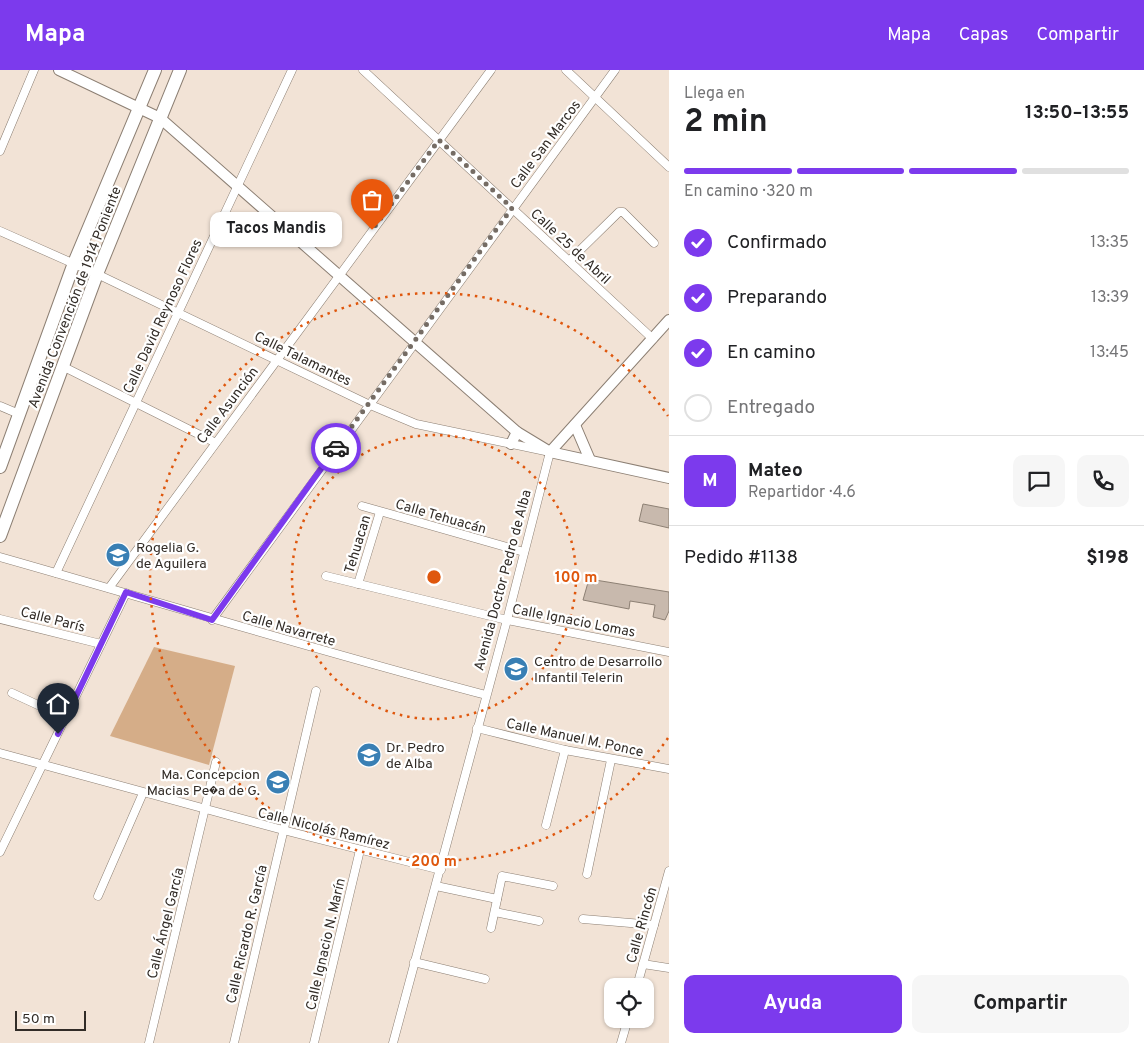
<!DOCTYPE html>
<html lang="es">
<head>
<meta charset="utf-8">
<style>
	:root { --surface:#fff; --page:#f6f6f6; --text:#202124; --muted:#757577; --line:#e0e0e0; --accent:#7c3aed }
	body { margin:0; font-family:Overpass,sans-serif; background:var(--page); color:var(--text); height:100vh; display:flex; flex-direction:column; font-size:19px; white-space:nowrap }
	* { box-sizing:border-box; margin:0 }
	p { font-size:16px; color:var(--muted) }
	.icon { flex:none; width:28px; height:28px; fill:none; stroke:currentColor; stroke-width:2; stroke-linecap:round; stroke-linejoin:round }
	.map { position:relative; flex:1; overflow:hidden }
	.panel { display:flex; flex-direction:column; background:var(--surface); width:475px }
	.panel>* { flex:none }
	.fabs { position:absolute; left:604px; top:908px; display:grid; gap:10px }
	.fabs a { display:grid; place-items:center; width:50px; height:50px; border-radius:10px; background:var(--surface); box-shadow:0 1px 4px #0004; font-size:25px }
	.scale { position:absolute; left:15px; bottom:12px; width:71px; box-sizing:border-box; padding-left:5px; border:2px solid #322c27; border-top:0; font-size:14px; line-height:18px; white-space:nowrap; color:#322c27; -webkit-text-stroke:4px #fff; paint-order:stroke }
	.pin { position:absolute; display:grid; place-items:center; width:42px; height:42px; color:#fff; margin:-51px -21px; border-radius:50% 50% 50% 0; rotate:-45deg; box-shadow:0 0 5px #0007 }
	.pin .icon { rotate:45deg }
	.courier { position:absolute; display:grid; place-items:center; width:50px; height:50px; margin:-25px; border:4px solid #7c3aed; border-radius:50%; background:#fff; color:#222; box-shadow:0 1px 6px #0007 }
	.bubble { position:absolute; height:35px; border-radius:10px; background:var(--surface); box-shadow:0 1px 4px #0004; font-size:16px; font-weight:700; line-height:35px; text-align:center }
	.overview em { font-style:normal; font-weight:700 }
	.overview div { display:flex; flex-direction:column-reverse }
	.overview { display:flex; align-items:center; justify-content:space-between; height:85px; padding:0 15px }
	h1 { font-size:32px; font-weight:700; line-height:38px }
	.bar { display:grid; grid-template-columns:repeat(4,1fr); gap:8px 5px; align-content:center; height:60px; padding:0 15px }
	.bar i { height:6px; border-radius:4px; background:var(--line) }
	.bar .on { background:var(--accent) }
	.bar p { grid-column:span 4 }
	.line { display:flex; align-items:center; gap:12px; padding:0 15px; border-top:1px solid var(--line) }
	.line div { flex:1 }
	.round { display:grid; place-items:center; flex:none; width:52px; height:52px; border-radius:10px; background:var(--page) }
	ol { padding:0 15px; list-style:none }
	li { display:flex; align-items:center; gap:15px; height:55px }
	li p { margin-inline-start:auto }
	li .icon { padding:5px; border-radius:50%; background:var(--accent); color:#fff; stroke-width:4 }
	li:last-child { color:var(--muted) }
	li i { width:28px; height:28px; border:2px solid var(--line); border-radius:50% }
	.action { display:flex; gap:10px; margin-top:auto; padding:10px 15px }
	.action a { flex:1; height:58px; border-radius:10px; background:var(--accent); color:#fff; font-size:20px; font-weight:700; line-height:58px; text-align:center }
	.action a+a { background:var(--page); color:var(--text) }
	header { display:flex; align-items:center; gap:30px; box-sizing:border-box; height:70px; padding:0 25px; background:var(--accent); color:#fff }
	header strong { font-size:24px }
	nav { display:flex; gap:28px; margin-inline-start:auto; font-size:18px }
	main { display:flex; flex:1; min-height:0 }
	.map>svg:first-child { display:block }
	.green { fill:#d5ad88 }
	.building { fill:#c8b9ad; stroke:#8d8074 }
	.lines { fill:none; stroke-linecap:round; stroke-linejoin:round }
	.minor-casing { stroke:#8c7f73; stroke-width:9 }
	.tertiary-casing { stroke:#8c7f73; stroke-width:12 }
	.primary-casing { stroke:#8c7f73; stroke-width:14 }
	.minor { stroke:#fff; stroke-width:8 }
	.tertiary { stroke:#fff; stroke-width:10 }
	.primary { stroke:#fff; stroke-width:12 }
	.done { stroke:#756c64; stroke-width:5; stroke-dasharray:0 9 }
	.route { stroke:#7c3aed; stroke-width:6 }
	.ring { fill:none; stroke:#df570d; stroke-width:2.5; stroke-dasharray:2.5 5 }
	.labels { text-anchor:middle; stroke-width:4.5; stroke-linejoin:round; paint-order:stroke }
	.street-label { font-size:14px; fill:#322c27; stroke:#fff }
	.poi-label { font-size:14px; fill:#322c27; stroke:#fff; text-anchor:start }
	.centre { fill:#df570d; stroke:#fff; stroke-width:2.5 }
	.ring-label { font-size:15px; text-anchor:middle; font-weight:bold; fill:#df570d; stroke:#fff; stroke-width:4.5; stroke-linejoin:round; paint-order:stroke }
</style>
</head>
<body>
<header>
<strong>Mapa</strong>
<nav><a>Mapa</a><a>Capas</a><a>Compartir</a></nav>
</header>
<main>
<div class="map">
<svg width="669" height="973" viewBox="0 0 669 973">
	<rect width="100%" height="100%" fill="#f2e3d6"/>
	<polygon class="green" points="154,577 235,596 209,695 110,666"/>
	<g class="building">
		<polygon points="643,434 669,439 669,458 639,451"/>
		<polygon points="589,509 669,522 669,541 665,550 653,547 655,535 630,531 629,539 583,530"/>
	</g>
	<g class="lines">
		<defs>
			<g id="minor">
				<polyline points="363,0 653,269"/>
				<polyline points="566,0 669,97"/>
				<polyline points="0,81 34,0"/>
				<polyline points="0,161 97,204 368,334 416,354 550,382 507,550 393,973"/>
				<polyline points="569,191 619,142 623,142 654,173"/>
				<polyline points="62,296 214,372"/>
				<polyline points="0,336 19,344"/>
				<polyline points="362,436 524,482"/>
				<path d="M0,487C162,533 323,582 486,625"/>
				<polyline points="56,503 292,0"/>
				<polyline points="326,506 507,550 669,582"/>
				<polyline points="358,514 380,442"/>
				<polyline points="109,518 491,0"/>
				<polyline points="0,549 101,574"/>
				<polyline points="212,550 615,0"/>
				<polyline points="12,623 66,648"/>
				<polyline points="477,658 565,680 669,699"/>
				<polyline points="0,683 283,760 441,800"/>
				<polyline points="546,755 565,680"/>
				<polyline points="0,782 126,523"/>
				<polyline points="587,804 611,690"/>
				<polyline points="436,816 497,829"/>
				<polyline points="98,826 143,723"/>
				<polyline points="495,842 539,851"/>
				<polyline points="583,849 654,855"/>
				<polyline points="491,858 502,806 553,816"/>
				<polyline points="414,892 485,909"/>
				<polyline points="643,894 669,898"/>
				<polyline points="637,916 669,801"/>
				<polyline points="149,973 216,692"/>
				<polyline points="234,973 316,621"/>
				<polyline points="314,973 360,780"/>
				<polyline points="621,973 628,949"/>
			</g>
			<g id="tertiary">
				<polyline points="59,0 160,48 517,362 550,382 669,408"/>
				<polyline points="575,355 590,390"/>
				<polyline points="511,374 517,362"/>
				<polyline points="550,382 669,250"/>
			</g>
			<g id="primary">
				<polyline points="0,397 74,193 155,0"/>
				<polyline points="0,466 97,204 180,0"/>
			</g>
		</defs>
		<use href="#minor" class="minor-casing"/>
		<use href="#tertiary" class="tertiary-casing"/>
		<use href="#primary" class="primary-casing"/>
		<use href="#minor" class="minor"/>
		<use href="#tertiary" class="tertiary"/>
		<use href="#primary" class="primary"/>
	</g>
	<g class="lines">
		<polyline class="done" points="336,378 512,138 439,70 372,160"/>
		<polyline class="route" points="58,664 126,522 212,550 336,378"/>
	</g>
	<g class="ring">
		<circle cx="434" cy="507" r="142"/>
		<path d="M668 668A284 284 0 1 1 668 346"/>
	</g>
	<defs>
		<symbol id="school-disc" viewBox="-11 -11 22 22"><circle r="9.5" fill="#397fb4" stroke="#fff"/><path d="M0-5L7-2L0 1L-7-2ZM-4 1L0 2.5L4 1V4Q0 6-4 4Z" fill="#fff"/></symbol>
	</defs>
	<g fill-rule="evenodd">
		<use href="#school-disc" x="104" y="471" width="28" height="28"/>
		<use href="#school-disc" x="502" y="585" width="28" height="28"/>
		<use href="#school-disc" x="355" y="671" width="28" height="28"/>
		<use href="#school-disc" x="264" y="698" width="28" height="28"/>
	</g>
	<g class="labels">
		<g class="street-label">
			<text transform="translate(545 74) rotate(-53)" y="5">Calle San Marcos</text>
			<text transform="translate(571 176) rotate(43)" y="5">Calle 25 de Abril</text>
			<text transform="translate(74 227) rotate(-69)" y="5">Avenida Convención de 1914 Poniente</text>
			<text transform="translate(162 246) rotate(-65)" y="5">Calle David Reynoso Flores</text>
			<text transform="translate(303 288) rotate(26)" y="5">Calle Talamantes</text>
			<text transform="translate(227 335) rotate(-53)" y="5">Calle Asunción</text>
			<text transform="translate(441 446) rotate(16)" y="5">Calle Tehuacán</text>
			<text transform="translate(357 474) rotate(-73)" y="5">Tehuacan</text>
			<text transform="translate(502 510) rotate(-75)" y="5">Avenida Doctor Pedro de Alba</text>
			<text transform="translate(53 549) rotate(14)" y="5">Calle París</text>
			<text transform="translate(574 550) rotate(11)" y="5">Calle Ignacio Lomas</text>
			<text transform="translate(289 558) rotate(16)" y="5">Calle Navarrete</text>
			<text transform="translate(575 667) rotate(12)" y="5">Calle Manuel M. Ponce</text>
			<text transform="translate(324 758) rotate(14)" y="5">Calle Nicolás Ramírez</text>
			<text transform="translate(165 853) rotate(-76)" y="5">Calle Ángel García</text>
			<text transform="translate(641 855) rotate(-74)" y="5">Calle Rincón</text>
			<text transform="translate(246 864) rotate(-77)" y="5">Calle Ricardo R. García</text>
			<text transform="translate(325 874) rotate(-77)" y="5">Calle Ignacio N. Marín</text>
		</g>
		<g class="poi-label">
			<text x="136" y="482">Rogelia G.<tspan x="136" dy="16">de Aguilera</tspan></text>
			<text x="534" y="596">Centro de Desarrollo<tspan x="534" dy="16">Infantil Telerin</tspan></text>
			<text x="386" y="682">Dr. Pedro<tspan x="386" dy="16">de Alba</tspan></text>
			<text x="260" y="709" text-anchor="end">Ma. Concepcion<tspan x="260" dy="16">Macias Pe�a de G.</tspan></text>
		</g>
	</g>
	<circle cx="434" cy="507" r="8" class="centre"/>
	<g class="ring-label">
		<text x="576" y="512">100 m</text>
		<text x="434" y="796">200 m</text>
	</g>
</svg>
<div class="fabs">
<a><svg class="icon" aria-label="locate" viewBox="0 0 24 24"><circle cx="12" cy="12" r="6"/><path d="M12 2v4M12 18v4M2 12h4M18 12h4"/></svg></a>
</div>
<div class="scale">50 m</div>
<div class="pin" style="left:372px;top:160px;background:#ea580c"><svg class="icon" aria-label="bag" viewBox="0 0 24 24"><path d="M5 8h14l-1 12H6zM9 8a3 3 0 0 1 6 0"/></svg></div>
<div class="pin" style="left:58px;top:664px;background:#1f2937"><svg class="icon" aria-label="home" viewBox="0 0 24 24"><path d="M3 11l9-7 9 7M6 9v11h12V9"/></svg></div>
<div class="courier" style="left:336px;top:378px"><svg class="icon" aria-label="car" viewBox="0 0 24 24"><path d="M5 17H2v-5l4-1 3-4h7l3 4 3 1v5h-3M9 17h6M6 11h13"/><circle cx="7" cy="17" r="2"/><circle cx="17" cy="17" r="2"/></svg></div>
<div class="bubble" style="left:210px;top:142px;width:132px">Tacos Mandis</div>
</div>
<section class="panel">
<div class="overview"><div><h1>2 min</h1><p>Llega en</p></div><em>13:50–13:55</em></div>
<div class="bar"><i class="on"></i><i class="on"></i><i class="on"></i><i></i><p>En camino · 320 m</p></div>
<ol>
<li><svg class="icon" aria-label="check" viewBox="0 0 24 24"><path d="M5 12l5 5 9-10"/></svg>Confirmado<p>13:35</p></li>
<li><svg class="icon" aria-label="check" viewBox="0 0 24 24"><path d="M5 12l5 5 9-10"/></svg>Preparando<p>13:39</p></li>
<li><svg class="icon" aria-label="check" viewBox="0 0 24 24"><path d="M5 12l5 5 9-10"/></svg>En camino<p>13:45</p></li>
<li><i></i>Entregado</li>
</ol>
<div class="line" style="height:90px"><b class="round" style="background:var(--accent);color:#fff">M</b><div><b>Mateo</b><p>Repartidor · 4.6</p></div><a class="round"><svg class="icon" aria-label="chat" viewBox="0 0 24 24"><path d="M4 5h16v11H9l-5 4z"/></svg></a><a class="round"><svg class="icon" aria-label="phone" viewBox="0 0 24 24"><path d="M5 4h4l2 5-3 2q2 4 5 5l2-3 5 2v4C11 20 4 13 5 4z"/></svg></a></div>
<div class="line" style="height:65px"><div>Pedido #1138</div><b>$198</b></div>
<div class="action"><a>Ayuda</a><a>Compartir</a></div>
</section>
</main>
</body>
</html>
